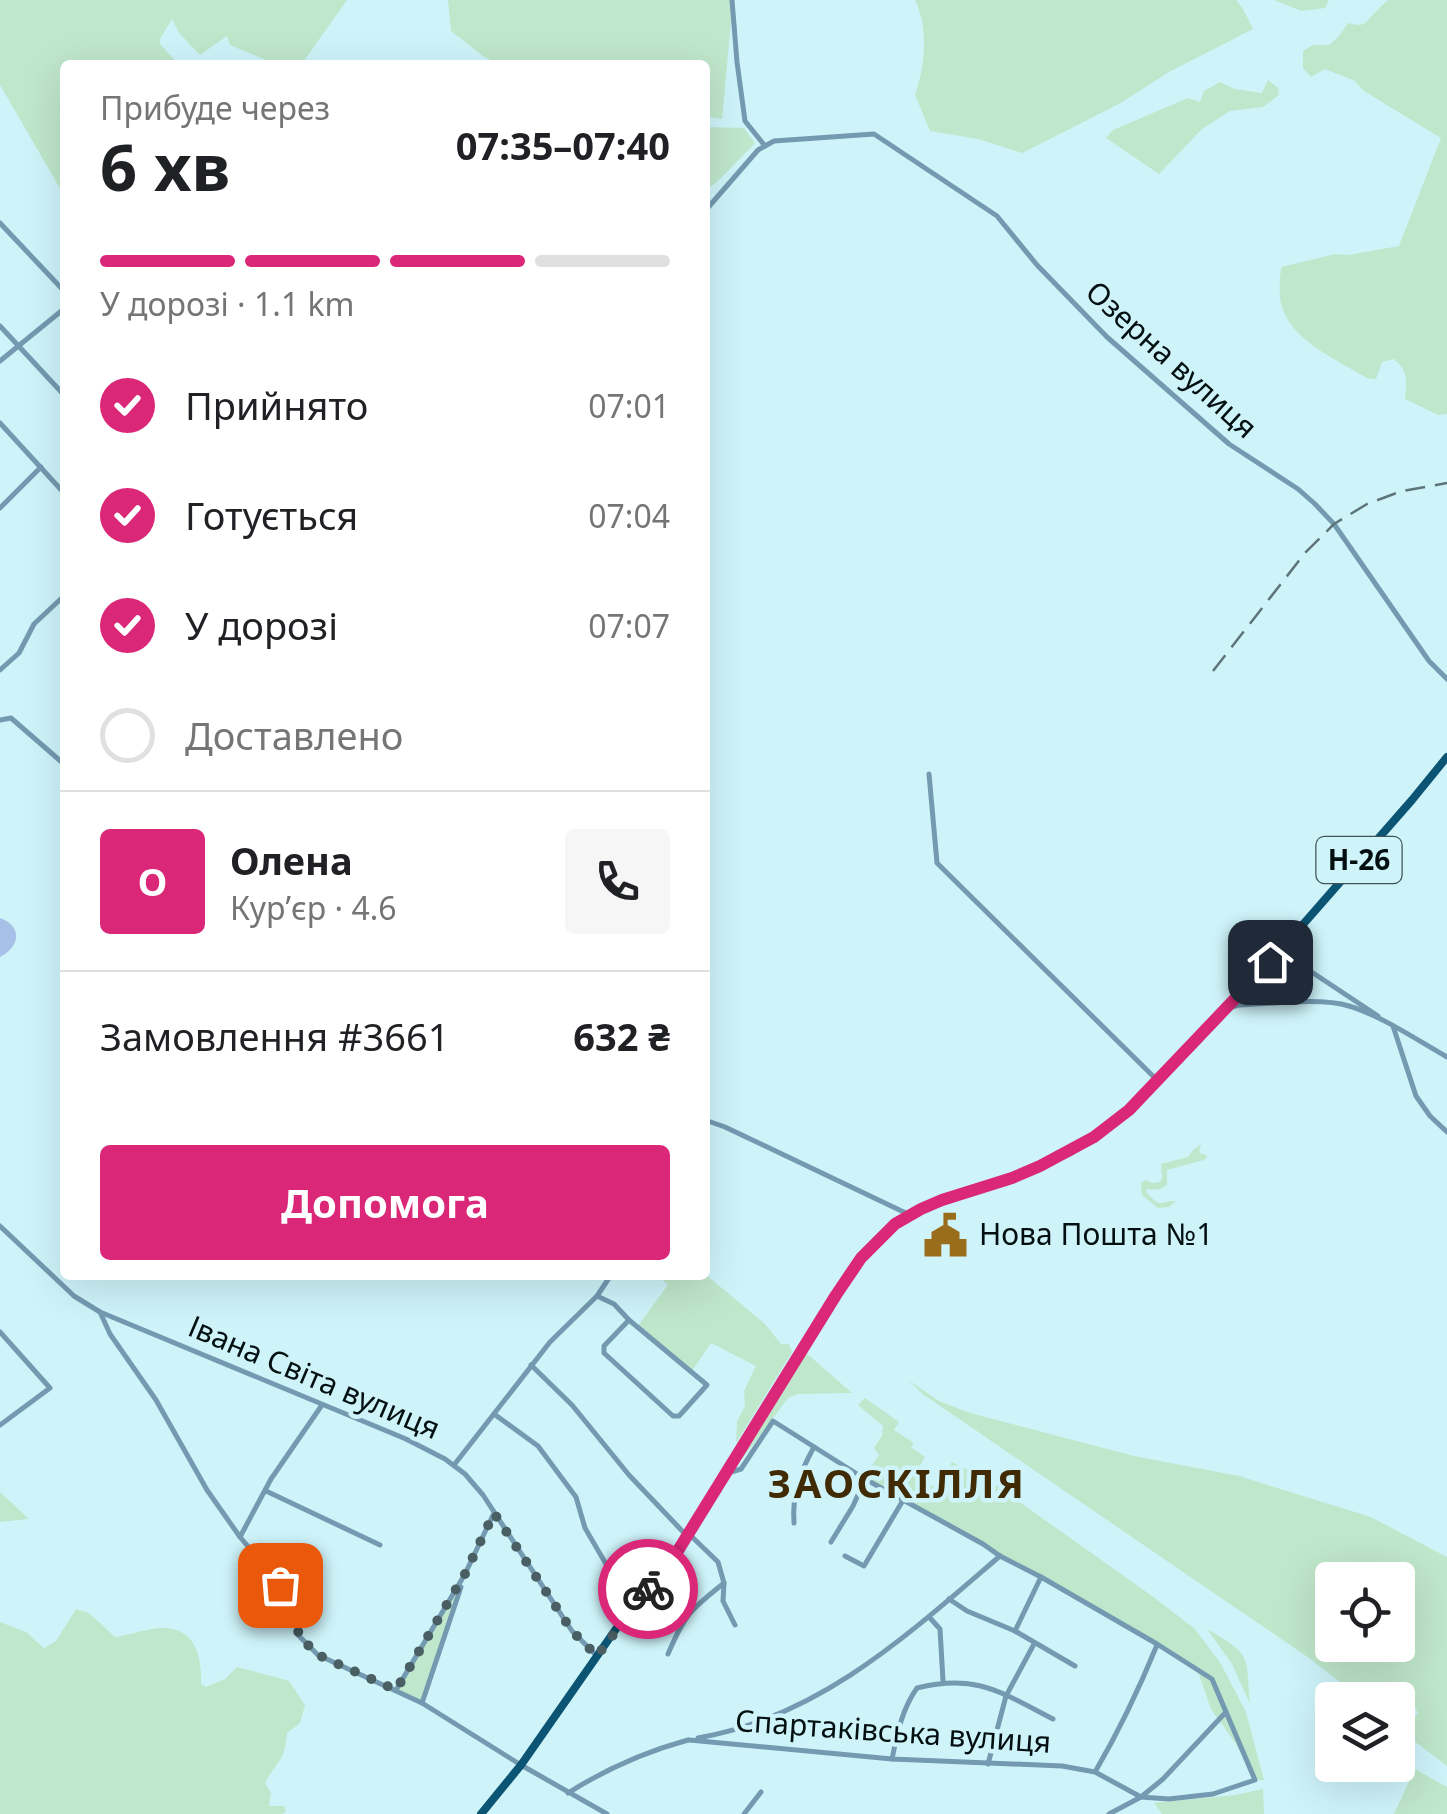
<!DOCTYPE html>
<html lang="uk">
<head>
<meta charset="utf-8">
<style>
	:root { --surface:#fff; --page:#f6f6f6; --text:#202124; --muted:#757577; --line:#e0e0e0; --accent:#db2777 }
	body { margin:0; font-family:"Noto Sans",sans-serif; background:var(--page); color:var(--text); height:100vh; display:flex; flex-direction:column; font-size:38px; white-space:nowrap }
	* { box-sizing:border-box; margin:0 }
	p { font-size:32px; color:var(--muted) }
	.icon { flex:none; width:55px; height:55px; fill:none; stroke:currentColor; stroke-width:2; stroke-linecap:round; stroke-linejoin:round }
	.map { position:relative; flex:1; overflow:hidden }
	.details { position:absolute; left:60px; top:60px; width:650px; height:1220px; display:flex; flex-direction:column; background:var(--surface); border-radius:10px; box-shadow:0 10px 40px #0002 }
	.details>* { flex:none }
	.buttons { position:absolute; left:1315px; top:1562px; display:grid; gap:20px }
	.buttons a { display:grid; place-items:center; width:100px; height:100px; border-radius:10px; background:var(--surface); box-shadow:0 10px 40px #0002; font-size:50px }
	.pin { position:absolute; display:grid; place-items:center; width:85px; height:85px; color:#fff; margin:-42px; border-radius:20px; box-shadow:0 5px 15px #0006 }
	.courier { position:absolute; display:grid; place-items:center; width:100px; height:100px; margin:-50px; border:8px solid #db2777; border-radius:50%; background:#fff; color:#222; box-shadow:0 2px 12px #0007 }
	.headline em { font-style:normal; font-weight:700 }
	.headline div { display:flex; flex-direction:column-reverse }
	.headline { display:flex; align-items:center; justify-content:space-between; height:170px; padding:0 40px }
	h1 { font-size:65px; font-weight:700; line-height:75px }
	.bar { display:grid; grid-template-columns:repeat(4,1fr); gap:15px 10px; align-content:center; height:120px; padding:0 40px }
	.bar i { height:12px; border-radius:8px; background:var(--line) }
	.bar .active { background:var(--accent) }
	.bar p { grid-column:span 4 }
	.line { display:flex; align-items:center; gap:25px; padding:0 40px; border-top:2px solid var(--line) }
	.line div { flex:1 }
	.round { display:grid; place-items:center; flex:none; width:105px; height:105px; border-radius:10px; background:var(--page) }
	ol { padding:0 40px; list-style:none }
	li { display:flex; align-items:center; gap:30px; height:110px }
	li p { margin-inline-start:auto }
	li .icon { padding:10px; border-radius:50%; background:var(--accent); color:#fff; stroke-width:4 }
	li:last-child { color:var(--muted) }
	li i { width:55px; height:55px; border:5px solid var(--line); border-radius:50% }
	.action { display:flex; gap:20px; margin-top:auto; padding:20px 40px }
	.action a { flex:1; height:115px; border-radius:10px; background:var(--accent); color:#fff; font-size:40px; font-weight:700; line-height:115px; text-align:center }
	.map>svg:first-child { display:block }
	.green { fill:#bfe7cb; fill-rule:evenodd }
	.water { fill:#a7c0e7 }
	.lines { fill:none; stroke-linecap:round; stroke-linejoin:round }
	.minor { stroke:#739ab1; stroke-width:5 }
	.tertiary { stroke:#739ab1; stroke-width:5 }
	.primary { stroke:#0b5473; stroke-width:8 }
	.rail { stroke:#5d7578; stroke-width:2.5; stroke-dasharray:20 10; stroke-linecap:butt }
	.done { stroke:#4a5f63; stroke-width:10; stroke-dasharray:0 18 }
	.route { stroke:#db2777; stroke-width:12 }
	.labels { text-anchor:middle; stroke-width:9; stroke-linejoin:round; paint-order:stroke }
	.shield { fill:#cef4fa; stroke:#405457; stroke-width:2.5 }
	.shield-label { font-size:28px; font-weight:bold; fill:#030f11 }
	.street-label { font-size:30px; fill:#030f11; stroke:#cef4fa }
	.poi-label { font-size:30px; fill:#030f11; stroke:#cef4fa; text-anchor:start }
	.district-label { font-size:40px; font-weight:bold; letter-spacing:2.5px; fill:#412b05; stroke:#cef4fa }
</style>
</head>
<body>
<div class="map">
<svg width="1447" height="1814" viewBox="0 0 1447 1814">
	<rect width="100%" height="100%" fill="#cef4fa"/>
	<g class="green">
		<polygon points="0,0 347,0 301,65 278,65 230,45 227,36 200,55 179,33 172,19 160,39 160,44 179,65 65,65 65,197 0,85"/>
		<polygon points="448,0 730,0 731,22 722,119 709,117 705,110 705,65 500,65 483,56 451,31"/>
		<path d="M915,0H1236L1243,9L1253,29L1169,72L1119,104L1022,153L978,139L930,131L915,95C925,66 929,29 915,0Z"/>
		<polygon points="1274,0 1329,0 1325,8 1301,11"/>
		<path d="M1389,0H1447V414L1438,415L1405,399C1407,381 1408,371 1394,359L1382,362L1376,379L1367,378C1339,361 1292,341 1282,307C1278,294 1280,280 1281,267L1335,254L1348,255L1399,246L1441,138L1364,91L1355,81L1325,69L1311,77L1303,68V51L1313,45H1329L1339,36L1348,23C1353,24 1358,26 1363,24C1366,24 1380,5 1389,0Z"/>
		<polygon points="1268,80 1278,88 1279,95 1263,107 1230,111 1202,129 1159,174 1106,138 1113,130 1188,98 1200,102 1204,91 1220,82 1235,89 1262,93"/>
		<polygon points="705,127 744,128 755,143 716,183 705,190"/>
		<path d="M1201,1144L1199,1153L1206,1155L1207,1157L1204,1160L1167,1170V1184C1161,1191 1154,1190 1146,1189L1147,1193C1163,1210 1159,1200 1176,1201L1169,1207L1158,1208L1142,1195L1141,1183L1146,1180L1152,1183L1160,1182L1162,1178L1161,1164L1188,1157L1193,1150Z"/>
		<polygon points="705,1274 765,1324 781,1344 789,1344 792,1352 736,1443 737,1421 745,1406 744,1391 756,1366 711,1343 692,1371 637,1327 668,1285 657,1275"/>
		<polygon points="804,1351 852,1393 797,1394 788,1398 743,1458 738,1459"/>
		<path d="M908,1380L939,1401L970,1413L1134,1456L1239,1476L1371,1517L1447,1557V1766L1409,1737L1406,1729L1418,1713C1405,1683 1389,1692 1363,1686L1354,1693L1309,1658L924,1395ZM1332,1580H1398V1645H1332Z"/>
		<polygon points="865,1398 899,1422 894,1430 914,1443 911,1447 925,1457 915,1475 937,1489 948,1474 946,1470 952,1462 990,1481 1152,1596 1195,1629 1221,1664 1246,1712 1264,1780 1255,1780 1236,1744 1211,1709 1197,1669 1155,1642 863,1478 879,1455 874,1448 882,1436 883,1426 858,1405"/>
		<polygon points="0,1492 29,1519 0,1522"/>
		<polygon points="465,1574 422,1703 396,1690"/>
		<path d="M76,1609L89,1613L115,1637C131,1635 149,1627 165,1628C196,1629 202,1658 201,1684L206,1687L225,1679L237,1667L289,1681L305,1705L300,1723L287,1733C285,1761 277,1761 265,1783L271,1793L269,1806H284L286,1812L282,1814H0V1622L26,1632L44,1648L56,1641Z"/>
		<path d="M1207,1629C1252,1655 1246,1654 1250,1704L1232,1664Z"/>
		<polygon points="1415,1769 1447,1787 1447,1814 1394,1814"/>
		<polygon points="1263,1789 1264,1814 1162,1814 1154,1803 1235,1795"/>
	</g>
	<path class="water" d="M0,918C23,926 20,947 0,957Z"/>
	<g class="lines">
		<g class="minor">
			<polyline points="732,0 737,62 745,121 765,146 774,141 874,134 997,216 1037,265 1107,337 1229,444 1298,489 1315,504 1334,524 1429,661 1447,679"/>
			<polyline points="705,211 758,150 765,146"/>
			<polyline points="0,223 65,292"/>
			<polyline points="0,326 65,396"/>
			<polyline points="0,361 65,308"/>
			<polyline points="0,423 65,494"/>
			<polyline points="0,508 41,467"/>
			<polyline points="0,670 19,653 34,624 65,595"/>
			<polyline points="0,720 11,718 65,765"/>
			<polyline points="929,774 937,863 1157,1080"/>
			<polyline points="1393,1026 1416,1096 1430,1116 1447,1132"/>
			<polyline points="705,1120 725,1127 910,1215"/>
			<polyline points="597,1296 614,1304 629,1320 707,1385 679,1416 673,1416 604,1353 604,1346 629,1320"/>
			<polyline points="100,1312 110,1334 156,1400 207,1490 240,1537 301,1609 298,1635 318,1655 422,1703 521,1765"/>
			<polyline points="0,1332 50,1388 0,1425"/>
			<polyline points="531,1365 572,1405 629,1475 687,1536"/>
			<polyline points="494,1414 538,1446 576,1497 585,1528 620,1588 635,1605"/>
			<polyline points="454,1465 550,1342 597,1296 611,1275"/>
			<polyline points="266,1491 380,1545"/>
			<path d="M794,1523C792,1494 800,1472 814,1447"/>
			<polyline points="688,1533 718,1562 724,1583 723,1601 735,1625"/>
			<polyline points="240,1537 271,1479 322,1405"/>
			<polyline points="831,1542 853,1506 865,1479"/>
			<polyline points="845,1556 864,1566 902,1502"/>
			<polyline points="949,1599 967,1611 1015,1631 1075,1666"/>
			<polyline points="930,1618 940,1629 943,1681"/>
			<polyline points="1015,1631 1041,1577"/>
			<path d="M668,1654C685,1614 690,1610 724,1583"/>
			<polyline points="396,1690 465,1574 494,1513"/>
			<polyline points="422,1703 461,1587"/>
			<path d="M698,1738C820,1717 910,1633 1000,1556"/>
			<polyline points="689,1740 892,1759 1062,1766 1095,1772 1141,1797 1169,1799 1213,1794 1255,1780 1212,1679 1157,1644 1041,1577 1000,1556 983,1544 865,1479 773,1421 741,1469 728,1473"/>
			<path d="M892,1759C897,1734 902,1709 917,1688C977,1673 1002,1693 1053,1719"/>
			<polyline points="988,1764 1006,1696 1034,1644"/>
			<path d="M1095,1772C1119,1731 1139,1689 1157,1645"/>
			<path d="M568,1793C606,1769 644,1752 688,1740"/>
			<polyline points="744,1814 761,1792"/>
			<polyline points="1109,1814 1141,1797 1163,1779 1226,1712"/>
		</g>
		<g class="tertiary">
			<polyline points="1272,961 1292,959 1378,1016"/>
			<path d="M1228,1008L1239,1005C1269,1004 1321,997 1349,1006C1382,1016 1417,1040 1447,1057"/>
			<polyline points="0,1226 74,1296 100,1312 406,1439 445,1459 465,1474 483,1495 572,1631 596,1655"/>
			<polyline points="521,1765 607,1814"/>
		</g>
		<polyline class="primary" points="481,1814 521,1765 618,1626 674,1557 812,1333 861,1258 877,1240 895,1224 921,1209 1011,1178 1070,1152 1094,1137 1129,1110 1270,962 1412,800 1447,757"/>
		<polyline class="rail" points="1213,671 1305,553 1334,524 1367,504 1402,491 1447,483"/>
	</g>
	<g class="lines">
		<polyline class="done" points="280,1585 300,1609 298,1635 318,1655 396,1690 465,1574 494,1513 572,1631 597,1656 648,1589"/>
		<polyline class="route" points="648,1589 674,1557 836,1295 861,1258 895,1224 921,1209 942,1200 1012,1178 1040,1166 1094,1137 1129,1110 1270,962"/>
	</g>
	<defs>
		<symbol id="civic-bare" viewBox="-9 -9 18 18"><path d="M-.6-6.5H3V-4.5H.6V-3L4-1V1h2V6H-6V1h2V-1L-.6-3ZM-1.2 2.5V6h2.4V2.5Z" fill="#9a6d1d" stroke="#cef4fa" stroke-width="2.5" paint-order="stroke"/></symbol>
	</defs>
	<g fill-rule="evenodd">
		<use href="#civic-bare" x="914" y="1204" width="63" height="63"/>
	</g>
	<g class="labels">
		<rect class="shield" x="1316.5" y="837" width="85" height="46" rx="8"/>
		<g class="shield-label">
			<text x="1359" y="870">Н-26</text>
		</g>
		<g class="street-label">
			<text transform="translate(1171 360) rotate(42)" y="10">Озерна вулиця</text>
			<text transform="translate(314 1378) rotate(23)" y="10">Івана Світа вулиця</text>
			<text transform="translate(893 1732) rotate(4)" y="10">Спартаківська вулиця</text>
		</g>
		<g class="poi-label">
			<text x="979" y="1245">Нова Пошта №1</text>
		</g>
		<g class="district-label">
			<text x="897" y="1498">ЗАОСКIЛЛЯ</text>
		</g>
	</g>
</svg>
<div class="buttons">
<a><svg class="icon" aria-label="locate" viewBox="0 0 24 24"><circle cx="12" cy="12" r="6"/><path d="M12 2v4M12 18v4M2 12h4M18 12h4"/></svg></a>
<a><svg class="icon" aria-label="layers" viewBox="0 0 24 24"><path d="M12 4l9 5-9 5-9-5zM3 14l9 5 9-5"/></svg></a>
</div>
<div class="pin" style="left:280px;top:1585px;background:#ea580c"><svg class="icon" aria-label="bag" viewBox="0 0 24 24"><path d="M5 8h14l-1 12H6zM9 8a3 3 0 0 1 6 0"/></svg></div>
<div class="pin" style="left:1270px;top:962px;background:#1f2937"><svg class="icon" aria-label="home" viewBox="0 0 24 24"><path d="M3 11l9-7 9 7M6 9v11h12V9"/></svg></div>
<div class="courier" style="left:648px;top:1589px"><svg class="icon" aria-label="bike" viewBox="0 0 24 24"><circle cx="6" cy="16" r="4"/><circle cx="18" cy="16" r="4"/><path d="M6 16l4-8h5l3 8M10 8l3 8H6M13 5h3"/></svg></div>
<section class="details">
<div class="headline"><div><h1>6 хв</h1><p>Прибуде через</p></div><em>07:35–07:40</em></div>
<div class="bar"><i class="active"></i><i class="active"></i><i class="active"></i><i></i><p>У дорозі · 1.1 km</p></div>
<ol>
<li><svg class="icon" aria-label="check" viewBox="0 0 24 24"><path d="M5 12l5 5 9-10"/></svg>Прийнято<p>07:01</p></li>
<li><svg class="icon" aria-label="check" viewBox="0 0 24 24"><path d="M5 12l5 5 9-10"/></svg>Готується<p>07:04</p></li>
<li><svg class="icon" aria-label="check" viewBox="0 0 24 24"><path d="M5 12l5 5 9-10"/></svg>У дорозі<p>07:07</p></li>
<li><i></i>Доставлено</li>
</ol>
<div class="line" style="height:180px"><b class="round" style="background:var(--accent);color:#fff">О</b><div><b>Олена</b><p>Кур’єр · 4.6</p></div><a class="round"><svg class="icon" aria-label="phone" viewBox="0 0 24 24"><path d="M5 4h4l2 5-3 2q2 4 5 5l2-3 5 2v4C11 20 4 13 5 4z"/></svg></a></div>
<div class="line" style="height:130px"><div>Замовлення #3661</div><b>632 ₴</b></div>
<div class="action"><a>Допомога</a></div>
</section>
</div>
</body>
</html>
